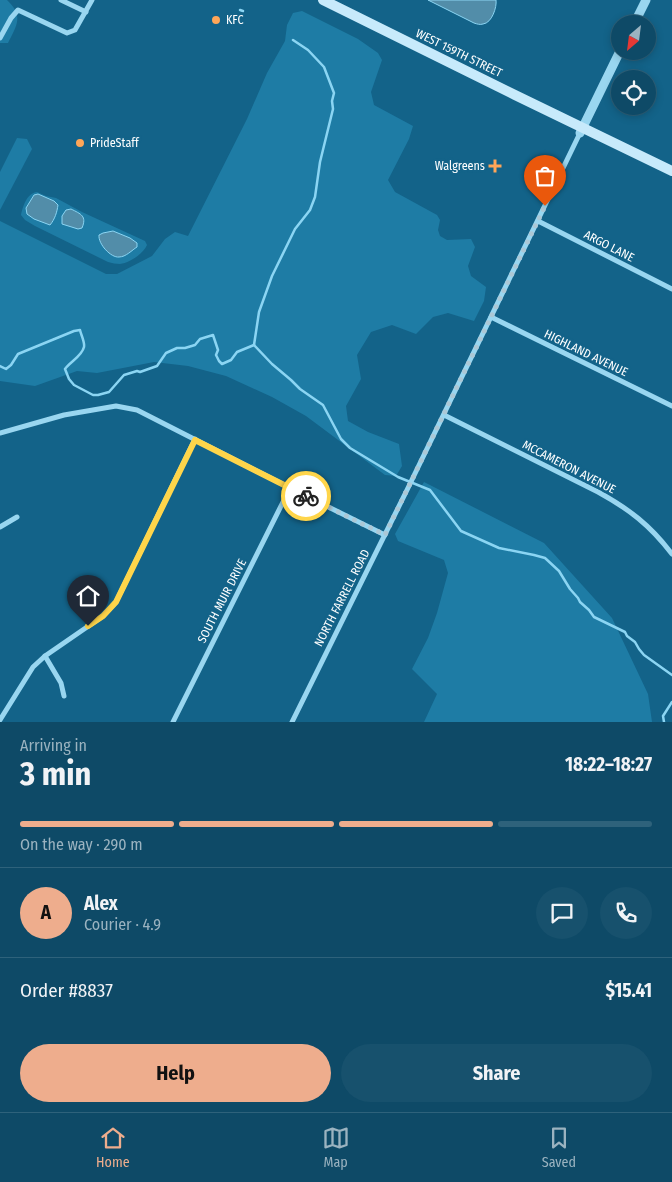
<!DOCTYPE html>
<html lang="en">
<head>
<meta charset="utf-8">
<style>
	:root { --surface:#0e4a67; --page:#17516d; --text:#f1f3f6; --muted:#9bb3c0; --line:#2e627b; --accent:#eead8d }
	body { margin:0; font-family:"Fira Sans Condensed",sans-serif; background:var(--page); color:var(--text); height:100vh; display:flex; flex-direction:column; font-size:19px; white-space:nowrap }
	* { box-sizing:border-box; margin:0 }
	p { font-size:16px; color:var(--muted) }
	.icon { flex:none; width:28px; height:28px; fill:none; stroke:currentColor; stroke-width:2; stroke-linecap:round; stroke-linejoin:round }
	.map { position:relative; height:722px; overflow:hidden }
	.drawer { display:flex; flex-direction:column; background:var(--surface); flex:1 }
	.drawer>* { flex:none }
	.needle { width:32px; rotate:208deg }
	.controls { position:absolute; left:611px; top:15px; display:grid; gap:10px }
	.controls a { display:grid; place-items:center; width:45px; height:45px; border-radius:50%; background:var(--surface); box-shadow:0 2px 8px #0003,0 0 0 1px var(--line); font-size:25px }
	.pin { position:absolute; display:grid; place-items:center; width:42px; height:42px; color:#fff; margin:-51px -21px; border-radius:50% 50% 50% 0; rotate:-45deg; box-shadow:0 0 5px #0007 }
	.pin .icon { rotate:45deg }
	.courier { position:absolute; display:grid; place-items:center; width:50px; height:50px; margin:-25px; border:4px solid #ffd54a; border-radius:50%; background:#fff; color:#222; box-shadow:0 1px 6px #0007 }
	.headline em { font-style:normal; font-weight:700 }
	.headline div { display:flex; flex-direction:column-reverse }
	.headline { display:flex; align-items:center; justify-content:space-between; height:85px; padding:0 20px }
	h1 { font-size:32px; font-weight:700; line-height:38px }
	.bar { display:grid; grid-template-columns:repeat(4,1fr); gap:8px 5px; align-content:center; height:60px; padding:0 20px }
	.bar i { height:6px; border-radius:4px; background:var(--line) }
	.bar .current { background:var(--accent) }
	.bar p { grid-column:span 4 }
	.line { display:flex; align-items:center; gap:12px; padding:0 20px; border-top:1px solid var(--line) }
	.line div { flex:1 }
	.round { display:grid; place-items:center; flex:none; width:52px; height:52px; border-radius:26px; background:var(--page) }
	.primary-button { display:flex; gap:10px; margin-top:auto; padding:10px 20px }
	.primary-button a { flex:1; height:58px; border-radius:30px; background:var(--accent); color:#111; font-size:20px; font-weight:700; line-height:58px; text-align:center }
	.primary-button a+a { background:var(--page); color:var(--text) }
	.tabs { display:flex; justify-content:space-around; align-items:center; height:70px; border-top:1px solid var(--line); background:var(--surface); font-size:14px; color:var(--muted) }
	.tabs a { display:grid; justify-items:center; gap:2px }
	.tabs .current { color:var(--accent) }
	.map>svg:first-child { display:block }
	.green { fill:#1e7ca5 }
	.water { fill:#528da9; stroke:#8bd5f3 }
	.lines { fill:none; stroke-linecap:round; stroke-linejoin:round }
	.stream { stroke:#8bd5f3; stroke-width:2.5 }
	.minor { stroke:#99d6f0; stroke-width:5 }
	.tertiary { stroke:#99d6f0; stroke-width:9 }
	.secondary { stroke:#c7eafb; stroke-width:10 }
	.done { stroke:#acc8d6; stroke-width:5; stroke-dasharray:0 9 }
	.route { stroke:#ffd54a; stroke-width:6 }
	.poi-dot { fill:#ffa658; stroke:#136389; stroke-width:2 }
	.labels { text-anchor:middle; stroke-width:5; stroke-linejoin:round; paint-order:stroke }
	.poi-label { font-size:12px; fill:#fff; stroke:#136389; text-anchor:start }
	.street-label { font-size:12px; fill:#fff; stroke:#136389 }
</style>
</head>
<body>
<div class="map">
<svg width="672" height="722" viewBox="0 0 672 722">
	<rect width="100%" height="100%" fill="#136389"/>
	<g class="green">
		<path d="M0,0H7C24,16 17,25 8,43H0Z"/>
		<polygon points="302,11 358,39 378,53 382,60 371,92 374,105 413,126 409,139 388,180 395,192 437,215 440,220 438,230 440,236 447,240 471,239 475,247 468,266 471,276 486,287 484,301 474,321 448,313 433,317 416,334 392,325 371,332 357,355 361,379 346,406 348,421 368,432 399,444 402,466 396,476 385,475 306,416 272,397 226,376 188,366 154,362 97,373 77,371 35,386 0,381 0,221 106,274 117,274 152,256 165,239 175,232 188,236 247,119 267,73 285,41 287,25 293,13"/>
		<polygon points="17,138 27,139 32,149 0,210 0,172"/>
		<path d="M37,192L46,196L56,198L82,212L145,241L147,245C143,254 129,263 120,264C116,264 112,263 108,262L35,226L25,220L21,215C23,206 27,193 37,192Z"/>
		<polygon points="424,482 544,543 612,618 648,694 652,722 424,722 437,694 412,669 428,638 437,613 448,573 444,560 398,541 395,534"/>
	</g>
	<g class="water">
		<path d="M428,0H496C497,7 492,23 483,24C480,25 477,24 474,23Z"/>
		<path d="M38,194L54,201L58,205C57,212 55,219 50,225L34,219L27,214L26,208L34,195Z"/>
		<path d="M71,209C81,214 87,216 82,228L78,229L62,224V216L66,210Z"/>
		<path d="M113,231L130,238L137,243V247C132,250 126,257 119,257C111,258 98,244 99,235L103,233Z"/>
	</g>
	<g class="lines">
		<g class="stream">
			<polyline points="240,10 243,11"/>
			<polyline points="254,345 272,364 291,380 300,389 323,405 341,439 350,448 398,477 430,490 461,531 499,548 534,555 545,558 559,571 570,589 578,598 580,602 589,610 594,617 625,632 627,636 635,642 639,649 644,655 672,675"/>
			<polyline points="254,345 259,312 272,276 295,229 310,210 315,197 320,162 333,109 332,101 334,93 324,67 308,50 293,40"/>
			<path d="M0,366L6,369L11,365L18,354L74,331L80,330C81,335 85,342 84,347C82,356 70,362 65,369L69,379L74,385L93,395H98L109,392L124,375L137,371L140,372L157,366L166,353L177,348H185L195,345L200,339L213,335L218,350L216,355L219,361L222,364L231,360L237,352L254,345"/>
			<polyline points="664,722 663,716 672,702"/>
		</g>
		<g class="minor">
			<polyline points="61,0 86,12"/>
			<polyline points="0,38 11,18 18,10 67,33 75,30 92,0"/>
			<polyline points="538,221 672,289"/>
			<polyline points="491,317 672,406"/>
			<path d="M444,415L598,492C629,509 650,525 672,554"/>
			<polyline points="0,433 64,415 116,406 137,410 290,488 385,535"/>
			<polyline points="0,527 17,517"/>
			<polyline points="45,656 61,683 64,696"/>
			<polyline points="0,720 33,667 45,656 103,616 116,602 195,439"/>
			<polyline points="173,722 290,488"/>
			<polyline points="292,722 407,490 580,133"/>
		</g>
		<g class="tertiary">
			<polyline points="634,24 646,0"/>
			<polyline points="580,133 620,51"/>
		</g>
		<polyline class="secondary" points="323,0 515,95 672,171"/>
	</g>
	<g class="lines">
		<polyline class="done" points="306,496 385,535 545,206"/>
		<polyline class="route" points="88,626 103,616 116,602 195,440 306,496"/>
	</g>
	<g class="poi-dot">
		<circle cx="216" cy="20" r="5"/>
		<circle cx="80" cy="143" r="5"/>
		<path d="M492.5 158.5h5v5h5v5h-5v5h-5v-5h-5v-5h5z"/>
	</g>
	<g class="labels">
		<g class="poi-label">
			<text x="226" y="24">KFC</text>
			<text x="90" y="147">PrideStaff</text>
			<text x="485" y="170" text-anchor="end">Walgreens</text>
		</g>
		<g class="street-label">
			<text transform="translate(459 53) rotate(26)" y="4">WEST 159TH STREET</text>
			<text transform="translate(609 246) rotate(27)" y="4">ARGO LANE</text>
			<text transform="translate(586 353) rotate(26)" y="4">HIGHLAND AVENUE</text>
			<text transform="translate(569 467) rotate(27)" y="4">MCCAMERON AVENUE</text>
			<text transform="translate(342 598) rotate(-63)" y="4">NORTH FARRELL ROAD</text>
			<text transform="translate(222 601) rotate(-63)" y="4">SOUTH MUIR DRIVE</text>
		</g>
	</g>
</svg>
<div class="controls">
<a><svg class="needle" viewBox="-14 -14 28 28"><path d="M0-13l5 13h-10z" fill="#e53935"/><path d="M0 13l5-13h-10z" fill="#9bb3c0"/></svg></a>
<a><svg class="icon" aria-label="locate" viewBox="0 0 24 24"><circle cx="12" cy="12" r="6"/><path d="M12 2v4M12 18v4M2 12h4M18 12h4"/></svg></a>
</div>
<div class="pin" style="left:545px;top:206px;background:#ea580c"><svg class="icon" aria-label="bag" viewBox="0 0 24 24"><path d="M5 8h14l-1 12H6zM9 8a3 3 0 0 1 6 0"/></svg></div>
<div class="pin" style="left:88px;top:626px;background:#1f2937"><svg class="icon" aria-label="home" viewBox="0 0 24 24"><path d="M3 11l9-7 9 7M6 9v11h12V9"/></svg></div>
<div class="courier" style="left:306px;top:496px"><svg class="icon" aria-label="bike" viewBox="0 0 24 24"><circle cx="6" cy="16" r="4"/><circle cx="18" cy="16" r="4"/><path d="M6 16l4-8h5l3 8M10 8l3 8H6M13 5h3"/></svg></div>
</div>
<section class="drawer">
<div class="headline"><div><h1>3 min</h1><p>Arriving in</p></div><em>18:22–18:27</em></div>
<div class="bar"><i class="current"></i><i class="current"></i><i class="current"></i><i></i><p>On the way · 290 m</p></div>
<div class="line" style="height:90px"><b class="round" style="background:var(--accent);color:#111">A</b><div><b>Alex</b><p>Courier · 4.9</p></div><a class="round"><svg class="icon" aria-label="chat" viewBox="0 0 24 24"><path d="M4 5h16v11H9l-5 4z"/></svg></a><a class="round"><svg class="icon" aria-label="phone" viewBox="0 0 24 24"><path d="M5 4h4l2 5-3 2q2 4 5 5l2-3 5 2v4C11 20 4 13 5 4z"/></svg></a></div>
<div class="line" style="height:65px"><div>Order #8837</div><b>$15.41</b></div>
<div class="primary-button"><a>Help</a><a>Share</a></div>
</section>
<nav class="tabs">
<a class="current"><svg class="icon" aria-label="home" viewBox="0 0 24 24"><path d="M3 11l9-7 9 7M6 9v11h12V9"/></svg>Home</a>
<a><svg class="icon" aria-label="map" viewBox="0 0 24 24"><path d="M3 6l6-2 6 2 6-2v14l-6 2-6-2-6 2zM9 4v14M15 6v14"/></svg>Map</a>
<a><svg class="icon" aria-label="saved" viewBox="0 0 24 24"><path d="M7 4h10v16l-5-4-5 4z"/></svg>Saved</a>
</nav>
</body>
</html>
